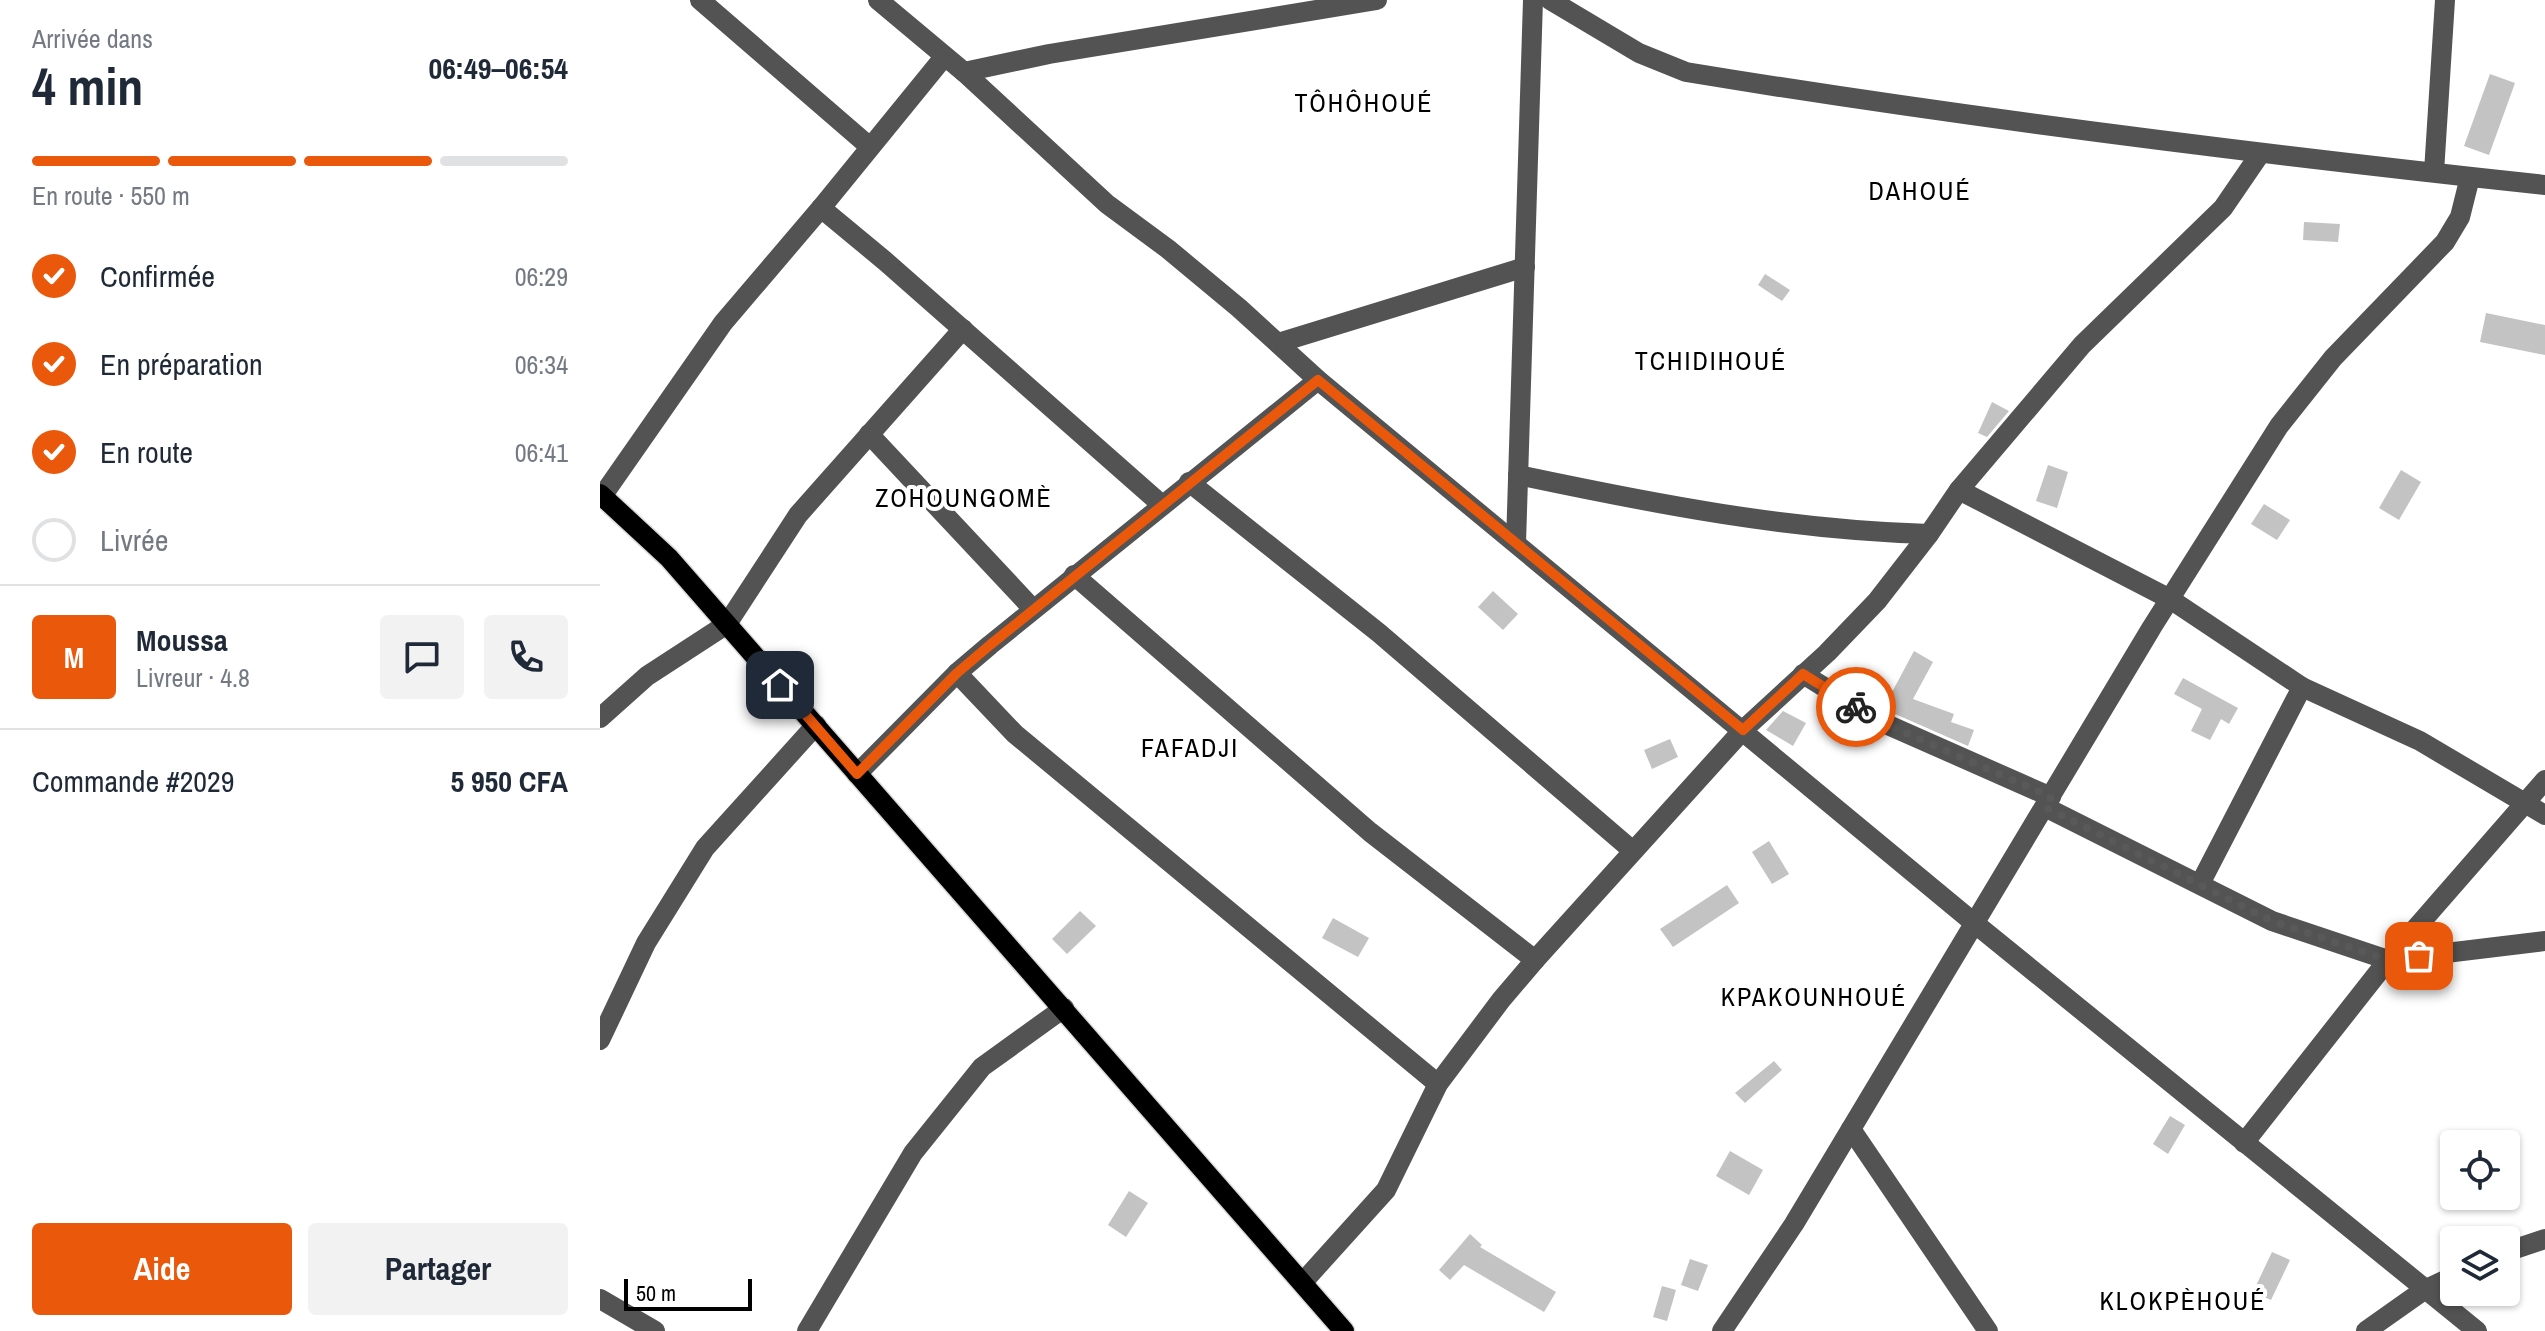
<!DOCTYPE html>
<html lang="fr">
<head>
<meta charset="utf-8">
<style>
	:root { --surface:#fff; --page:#f2f2f3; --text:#1f2937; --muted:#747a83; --line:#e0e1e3; --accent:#ea580c }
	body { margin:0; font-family:"Archivo Narrow",sans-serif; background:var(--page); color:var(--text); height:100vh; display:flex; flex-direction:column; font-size:30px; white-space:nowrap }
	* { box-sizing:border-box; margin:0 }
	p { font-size:26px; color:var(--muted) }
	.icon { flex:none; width:44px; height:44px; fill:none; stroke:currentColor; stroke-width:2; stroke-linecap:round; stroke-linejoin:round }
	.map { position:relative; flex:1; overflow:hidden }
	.sheet { display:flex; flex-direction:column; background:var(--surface); width:600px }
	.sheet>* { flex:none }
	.controls { position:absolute; left:1840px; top:1130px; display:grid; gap:16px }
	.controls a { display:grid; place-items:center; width:80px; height:80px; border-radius:8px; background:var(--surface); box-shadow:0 2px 6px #0004; font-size:40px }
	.scale { position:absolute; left:24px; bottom:20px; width:128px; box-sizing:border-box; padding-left:8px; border:4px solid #000; border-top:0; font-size:22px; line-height:28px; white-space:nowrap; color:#000; -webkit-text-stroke:6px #fff; paint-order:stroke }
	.pin { position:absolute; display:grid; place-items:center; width:68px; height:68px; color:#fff; margin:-34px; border-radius:16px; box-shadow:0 4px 12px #0006 }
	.courier { position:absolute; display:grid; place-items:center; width:80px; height:80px; margin:-40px; border:6px solid #ea580c; border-radius:50%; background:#fff; color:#222; box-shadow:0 2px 10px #0007 }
	.head em { font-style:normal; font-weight:700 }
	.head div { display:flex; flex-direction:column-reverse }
	.head { display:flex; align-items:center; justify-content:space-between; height:136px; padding:0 32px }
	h1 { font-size:52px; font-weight:700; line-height:60px }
	.bar { display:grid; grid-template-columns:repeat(4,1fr); gap:12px 8px; align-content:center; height:96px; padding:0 32px }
	.bar i { height:10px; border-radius:6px; background:var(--line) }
	.bar .current { background:var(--accent) }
	.bar p { grid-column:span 4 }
	.line { display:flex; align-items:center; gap:20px; padding:0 32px; border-top:2px solid var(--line) }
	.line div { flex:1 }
	.round { display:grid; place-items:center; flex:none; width:84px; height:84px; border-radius:8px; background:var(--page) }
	ol { padding:0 32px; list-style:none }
	li { display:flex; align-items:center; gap:24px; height:88px }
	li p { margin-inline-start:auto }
	li .icon { padding:8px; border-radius:50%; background:var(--accent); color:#fff; stroke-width:4 }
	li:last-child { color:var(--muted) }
	li i { width:44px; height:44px; border:4px solid var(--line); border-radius:50% }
	.primary-button { display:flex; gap:16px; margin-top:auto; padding:16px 32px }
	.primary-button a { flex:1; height:92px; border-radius:8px; background:var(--accent); color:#fff; font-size:32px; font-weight:700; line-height:92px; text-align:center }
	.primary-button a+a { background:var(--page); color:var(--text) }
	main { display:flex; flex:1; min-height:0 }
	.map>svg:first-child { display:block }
	.building { fill:#c3c3c3 }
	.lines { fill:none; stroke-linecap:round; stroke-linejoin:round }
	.major-casing { stroke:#dbdbdb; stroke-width:23 }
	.minor { stroke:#535353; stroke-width:20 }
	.major { stroke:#000; stroke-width:20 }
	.done { stroke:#595959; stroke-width:8; stroke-dasharray:0 14.4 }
	.route { stroke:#ea580c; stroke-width:10 }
	.labels { text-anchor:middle; stroke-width:8; stroke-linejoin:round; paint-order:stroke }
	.quarter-label { font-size:26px; letter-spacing:2px; fill:#000; stroke:#fff }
</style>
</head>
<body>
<main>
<section class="sheet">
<div class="head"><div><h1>4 min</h1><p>Arrivée dans</p></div><em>06:49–06:54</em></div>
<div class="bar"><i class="current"></i><i class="current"></i><i class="current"></i><i></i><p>En route · 550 m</p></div>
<ol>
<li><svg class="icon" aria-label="check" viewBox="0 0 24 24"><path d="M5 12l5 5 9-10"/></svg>Confirmée<p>06:29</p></li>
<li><svg class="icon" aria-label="check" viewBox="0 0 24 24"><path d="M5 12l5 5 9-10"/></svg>En préparation<p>06:34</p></li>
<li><svg class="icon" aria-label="check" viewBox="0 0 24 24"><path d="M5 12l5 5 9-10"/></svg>En route<p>06:41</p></li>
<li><i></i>Livrée</li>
</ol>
<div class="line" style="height:144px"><b class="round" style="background:var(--accent);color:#fff">M</b><div><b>Moussa</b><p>Livreur · 4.8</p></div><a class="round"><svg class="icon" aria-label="chat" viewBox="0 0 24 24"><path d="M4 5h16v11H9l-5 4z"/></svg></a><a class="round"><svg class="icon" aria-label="phone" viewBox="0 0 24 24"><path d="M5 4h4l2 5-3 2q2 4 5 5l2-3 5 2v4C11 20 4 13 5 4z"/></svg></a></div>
<div class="line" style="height:104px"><div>Commande #2029</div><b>5 950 CFA</b></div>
<div class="primary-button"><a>Aide</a><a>Partager</a></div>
</section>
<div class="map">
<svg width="1945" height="1331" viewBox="0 0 1945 1331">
	<rect width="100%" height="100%" fill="#fff"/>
	<g class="building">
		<polygon points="1890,74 1915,83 1889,155 1864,146"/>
		<polygon points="1704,222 1740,224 1738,242 1703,240"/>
		<polygon points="1165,274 1190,290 1182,301 1158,285"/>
		<polygon points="1886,313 1945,325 1945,355 1880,342"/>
		<polygon points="1392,402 1409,411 1387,437 1378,433"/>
		<polygon points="1448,465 1468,472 1457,508 1436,501"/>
		<polygon points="1801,470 1821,482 1799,520 1779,508"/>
		<polygon points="1664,504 1690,520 1677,540 1651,524"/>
		<polygon points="893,591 918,614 903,630 878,607"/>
		<polygon points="1314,651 1333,662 1313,699 1354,714 1351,722 1374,730 1368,746 1286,710 1293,695 1291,694"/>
		<polygon points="1583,678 1638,708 1629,724 1621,719 1610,740 1591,731 1602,709 1574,694"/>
		<polygon points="1183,711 1206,723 1193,746 1166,730"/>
		<polygon points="1070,739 1078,757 1052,769 1044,750"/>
		<polygon points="1169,841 1189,874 1172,884 1152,852"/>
		<polygon points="1127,885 1139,903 1073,947 1060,929"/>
		<polygon points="480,911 496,926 467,954 452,939"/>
		<polygon points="733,918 769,938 758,957 722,938"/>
		<polygon points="1174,1061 1182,1070 1145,1103 1135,1093"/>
		<polygon points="1570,1116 1585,1125 1568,1154 1553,1144"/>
		<polygon points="1130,1151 1163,1170 1149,1195 1116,1176"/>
		<polygon points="529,1191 548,1203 526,1237 508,1225"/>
		<polygon points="870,1234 882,1245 880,1247 956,1292 944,1312 864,1265 850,1280 839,1270"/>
		<polygon points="1672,1252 1690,1260 1671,1300 1653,1292"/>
		<polygon points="1090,1259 1108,1265 1098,1291 1081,1285"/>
		<polygon points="1062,1286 1076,1290 1067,1321 1053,1317"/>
	</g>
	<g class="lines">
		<defs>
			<polyline id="major" points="0,494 69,558 744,1331"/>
		</defs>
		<use href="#major" class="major-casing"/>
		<g class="minor">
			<polyline points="100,0 270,147"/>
			<polyline points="278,0 364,72 507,204 568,249 639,308 718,380 1373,922 1877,1331"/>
			<path d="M950,0L1039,53L1086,72C1371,119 1658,154 1945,185"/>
			<polyline points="364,72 449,54 777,0"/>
			<polyline points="1834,172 1845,0"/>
			<polyline points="221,208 285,261 562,505"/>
			<polyline points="678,343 925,267"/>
			<polyline points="269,434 433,609"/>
			<path d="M918,475C1055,504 1188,530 1329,534"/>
			<polyline points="589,482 779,633 1033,851"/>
			<polyline points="1359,490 1570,599 1702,687 1820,741 1945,815"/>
			<polyline points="3,495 123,323 221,208 344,57"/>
			<polyline points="916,543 933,0"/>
			<polyline points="474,575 770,832 935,960"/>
			<polyline points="357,673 415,734 838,1084"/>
			<polyline points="1203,674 1279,721 1451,797"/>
			<polyline points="0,718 47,676 127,624 198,515 363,329"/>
			<polyline points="257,774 357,673 390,645 718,380"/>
			<polyline points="1445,807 1672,921 1788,960 1945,941"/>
			<polyline points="1600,884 1702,687"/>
			<polyline points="0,1040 46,943 105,848 216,725"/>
			<polyline points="1251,1129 1388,1331"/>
			<polyline points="1644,1143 1788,960 1945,780"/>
			<polyline points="1906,1252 1945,1239"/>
			<polyline points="703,1282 786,1190 838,1084 901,1000 935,960 1143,730 1227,653 1277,601 1329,534 1359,490 1482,345 1623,208 1660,154"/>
			<polyline points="0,1299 55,1331"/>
			<polyline points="207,1331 313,1153 382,1067 464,1008"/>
			<polyline points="1122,1331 1194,1224 1552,627 1679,426 1733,358 1845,242 1860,217 1870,177"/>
			<polyline points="1766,1331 1824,1290 1854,1276"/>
		</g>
		<use href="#major" class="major"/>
	</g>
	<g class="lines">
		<polyline class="done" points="1256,707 1279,721 1451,797 1445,807 1672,921 1788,960 1819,956"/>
		<polyline class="route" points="180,685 257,774 357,673 390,645 718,380 1143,730 1203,674 1256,707"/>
	</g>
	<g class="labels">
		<g class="quarter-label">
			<text x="764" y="112">TÔHÔHOUÉ</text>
			<text x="1320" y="200">DAHOUÉ</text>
			<text x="1111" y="370">TCHIDIHOUÉ</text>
			<text x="364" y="507">ZOHOUNGOMÈ</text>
			<text x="590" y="757">FAFADJI</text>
			<text x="1214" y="1006">KPAKOUNHOUÉ</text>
			<text x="1583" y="1310">KLOKPÈHOUÉ</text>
		</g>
	</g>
</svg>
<div class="controls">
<a><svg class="icon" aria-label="locate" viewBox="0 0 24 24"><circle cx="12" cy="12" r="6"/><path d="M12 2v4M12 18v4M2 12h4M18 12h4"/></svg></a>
<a><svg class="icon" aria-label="layers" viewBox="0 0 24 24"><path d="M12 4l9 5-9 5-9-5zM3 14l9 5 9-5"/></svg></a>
</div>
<div class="scale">50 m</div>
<div class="pin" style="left:1819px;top:956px;background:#ea580c"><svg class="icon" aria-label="bag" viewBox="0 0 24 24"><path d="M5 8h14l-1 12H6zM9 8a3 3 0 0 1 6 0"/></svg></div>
<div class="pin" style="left:180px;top:685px;background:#1f2937"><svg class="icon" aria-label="home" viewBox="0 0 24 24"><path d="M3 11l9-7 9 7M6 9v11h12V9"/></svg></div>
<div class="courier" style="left:1256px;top:707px"><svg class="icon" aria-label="bike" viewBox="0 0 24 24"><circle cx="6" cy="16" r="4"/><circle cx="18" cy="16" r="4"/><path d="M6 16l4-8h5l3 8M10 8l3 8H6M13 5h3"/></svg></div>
</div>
</main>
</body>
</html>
